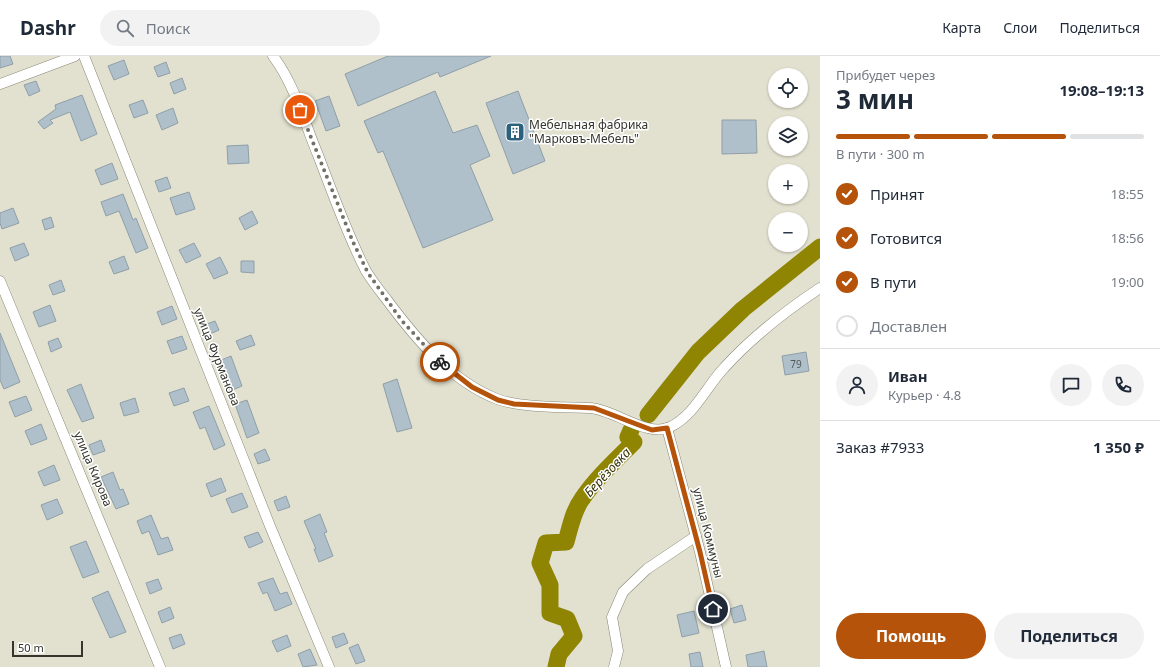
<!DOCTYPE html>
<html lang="ru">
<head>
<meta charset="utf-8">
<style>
	:root { --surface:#fff; --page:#f2f2f3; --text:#1f2937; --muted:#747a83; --line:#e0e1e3; --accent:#b45309 }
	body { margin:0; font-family:"Noto Sans",sans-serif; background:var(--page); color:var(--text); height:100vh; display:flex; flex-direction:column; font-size:15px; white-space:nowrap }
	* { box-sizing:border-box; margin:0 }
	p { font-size:13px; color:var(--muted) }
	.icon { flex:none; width:22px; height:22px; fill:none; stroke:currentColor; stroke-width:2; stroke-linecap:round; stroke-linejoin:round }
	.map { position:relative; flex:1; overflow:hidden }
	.drawer { display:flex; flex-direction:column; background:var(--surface); width:340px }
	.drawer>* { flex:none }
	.buttons { position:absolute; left:768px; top:12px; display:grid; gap:8px }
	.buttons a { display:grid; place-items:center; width:40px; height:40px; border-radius:50%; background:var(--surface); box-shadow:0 1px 3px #0004; font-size:20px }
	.scale { position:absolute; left:12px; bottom:10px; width:71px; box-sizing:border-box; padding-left:4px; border:2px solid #35352e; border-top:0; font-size:11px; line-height:14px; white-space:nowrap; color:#35352e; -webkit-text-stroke:3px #fff; paint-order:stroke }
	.pin { position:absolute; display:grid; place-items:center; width:34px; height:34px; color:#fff; margin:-17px; border:2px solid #fff; border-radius:50%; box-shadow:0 1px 4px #0007 }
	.courier { position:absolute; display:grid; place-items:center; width:40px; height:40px; margin:-20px; border:3px solid #b45309; border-radius:50%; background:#fff; color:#222; box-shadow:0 1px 5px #0007 }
	.overview em { font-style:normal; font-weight:700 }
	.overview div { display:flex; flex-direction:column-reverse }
	.overview { display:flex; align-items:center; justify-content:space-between; height:68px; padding:0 16px }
	h1 { font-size:26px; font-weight:700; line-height:30px }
	.bar { display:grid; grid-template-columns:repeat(4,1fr); gap:6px 4px; align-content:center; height:48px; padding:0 16px }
	.bar i { height:5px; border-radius:3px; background:var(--line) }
	.bar .selected { background:var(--accent) }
	.bar p { grid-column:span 4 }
	.line { display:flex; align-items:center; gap:10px; padding:0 16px; border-top:1px solid var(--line) }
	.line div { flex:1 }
	.round { display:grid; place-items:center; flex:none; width:42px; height:42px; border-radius:21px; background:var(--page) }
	ol { padding:0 16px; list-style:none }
	li { display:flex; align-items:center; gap:12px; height:44px }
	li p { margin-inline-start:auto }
	li .icon { padding:4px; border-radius:50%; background:var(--accent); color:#fff; stroke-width:4 }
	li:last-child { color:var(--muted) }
	li i { width:22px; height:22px; border:2px solid var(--line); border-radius:50% }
	.primary-button { display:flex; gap:8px; margin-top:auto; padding:8px 16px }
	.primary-button a { flex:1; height:46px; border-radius:24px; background:var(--accent); color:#fff; font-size:16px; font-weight:700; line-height:46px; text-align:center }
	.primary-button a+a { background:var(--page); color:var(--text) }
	header { display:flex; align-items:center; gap:24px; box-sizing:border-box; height:56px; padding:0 20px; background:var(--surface); border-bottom:1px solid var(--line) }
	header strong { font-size:19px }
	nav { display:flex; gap:22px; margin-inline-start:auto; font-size:14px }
	.search { width:280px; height:36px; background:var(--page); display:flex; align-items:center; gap:10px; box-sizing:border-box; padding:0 14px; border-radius:22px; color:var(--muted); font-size:15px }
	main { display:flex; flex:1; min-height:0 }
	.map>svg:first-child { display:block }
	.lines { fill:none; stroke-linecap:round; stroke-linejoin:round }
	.river { stroke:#8f8503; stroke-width:17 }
	.building { fill:#afc0ca; stroke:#8f9fa9 }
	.minor-casing { stroke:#888777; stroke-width:11 }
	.minor { stroke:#fff; stroke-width:10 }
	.done { stroke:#727166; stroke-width:4; stroke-dasharray:0 7.2 }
	.route { stroke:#b45309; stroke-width:5 }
	.labels { text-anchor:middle; stroke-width:3; stroke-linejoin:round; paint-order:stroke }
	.number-label { font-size:10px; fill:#545855 }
	.poi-label { font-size:12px; fill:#35352e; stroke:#fff; text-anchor:start }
	.street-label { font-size:12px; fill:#35352e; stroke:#fff }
	.water-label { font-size:13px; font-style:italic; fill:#383405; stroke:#fff }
</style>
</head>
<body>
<header>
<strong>Dashr</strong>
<div class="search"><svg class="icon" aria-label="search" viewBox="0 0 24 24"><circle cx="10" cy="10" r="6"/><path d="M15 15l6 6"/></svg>Поиск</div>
<nav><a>Карта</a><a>Слои</a><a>Поделиться</a></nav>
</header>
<main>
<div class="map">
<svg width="820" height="611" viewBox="0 0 820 611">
	<rect width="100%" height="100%" fill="#e2e1cf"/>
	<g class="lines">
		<g class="river">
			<polyline points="648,359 698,296 743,253 820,191"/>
			<path d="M556,611L559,598L574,580L567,563L550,557V529L540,507L546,487L566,486C570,472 573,455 582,443C596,422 616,404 634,386L628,381L631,374"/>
		</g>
	</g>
	<g class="building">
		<polygon points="0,0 10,0 13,8 0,12"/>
		<polygon points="388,0 491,0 440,21 438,16 358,50 345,18"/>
		<polygon points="124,4 129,18 114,24 108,10"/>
		<polygon points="166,6 170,17 158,21 154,11"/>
		<polygon points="182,22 186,33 174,38 170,27"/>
		<polygon points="36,25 40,35 29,40 24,29"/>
		<polygon points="435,35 453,77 477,69 490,100 470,109 493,164 423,192 383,95 378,97 364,65"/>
		<polygon points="518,35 545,105 513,118 486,47"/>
		<polygon points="82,39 97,78 81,85 70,56 50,64 53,67 44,73 38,66 56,53 55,49"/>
		<polygon points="329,40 340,70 326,75 315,45"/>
		<polygon points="143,44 148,57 134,62 129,49"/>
		<polygon points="173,52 178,67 162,74 156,59"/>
		<polygon points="722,64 756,64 757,97 722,98"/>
		<polygon points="248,89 249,107 228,108 227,90"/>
		<polygon points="112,107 118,123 101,129 95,114"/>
		<polygon points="167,121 171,132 159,136 155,125"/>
		<polygon points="189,136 195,153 176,159 170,142"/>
		<polygon points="123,138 133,164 136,162 148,192 136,197 119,155 106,160 101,146"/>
		<polygon points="13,152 19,167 2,173 0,167 0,157"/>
		<polygon points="252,155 258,167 245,174 239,162"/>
		<polygon points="51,161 54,171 45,174 42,164"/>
		<polygon points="24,187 29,199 15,205 10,192"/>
		<polygon points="194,187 201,200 186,207 179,194"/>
		<polygon points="124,200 129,213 114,218 109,206"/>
		<polygon points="220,201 228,217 214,223 206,208"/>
		<polygon points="241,205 254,205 254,217 241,216"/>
		<polygon points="61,224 65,235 53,239 49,229"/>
		<polygon points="50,249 56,265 39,271 33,256"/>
		<polygon points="172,250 177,263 162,269 157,256"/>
		<polygon points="215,265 219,274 208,279 204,269"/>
		<polygon points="0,277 20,326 4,333 0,324"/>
		<polygon points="251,279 255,289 240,294 236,285"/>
		<polygon points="182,280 187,293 172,298 167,285"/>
		<polygon points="58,282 62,291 51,296 48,286"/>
		<polygon points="806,296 809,315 785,319 782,300"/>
		<polygon points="231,300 242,330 230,335 219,305"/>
		<polygon points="397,323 412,372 397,376 383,328"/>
		<polygon points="81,328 94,362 82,366 67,334"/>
		<polygon points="184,332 189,345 174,350 169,337"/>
		<polygon points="26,340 32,354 15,361 9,346"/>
		<polygon points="135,342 139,356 124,360 120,347"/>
		<polygon points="247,344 259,377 247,382 235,348"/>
		<polygon points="209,350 225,389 214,394 205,371 200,373 193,356"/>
		<polygon points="41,368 47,383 31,389 25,375"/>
		<polygon points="101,384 105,395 93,399 89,389"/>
		<polygon points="265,393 270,404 258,408 254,398"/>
		<polygon points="54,409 60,424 44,430 38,416"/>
		<polygon points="113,416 120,434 123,433 129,448 116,453 101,421"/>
		<polygon points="221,422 226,435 211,441 206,428"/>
		<polygon points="242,437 248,451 232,457 226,443"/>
		<polygon points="286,440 290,451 278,455 274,445"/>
		<polygon points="57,443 63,457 47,464 41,449"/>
		<polygon points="320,458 327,476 324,477 333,500 319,506 314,493 316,493 304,465"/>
		<polygon points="151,459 161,483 168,481 173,494 158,499 149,475 142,478 137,465"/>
		<polygon points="258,476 263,486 249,492 244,481"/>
		<polygon points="86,485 99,516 83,522 70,491"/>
		<polygon points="273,522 280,538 287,536 292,548 275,555 267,536 263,538 258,527"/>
		<polygon points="158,523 162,533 150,538 146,527"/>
		<polygon points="108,535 126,576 110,582 92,542"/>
		<polygon points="742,549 746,564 734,567 730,553"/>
		<polygon points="170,551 174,562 162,567 158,556"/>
		<polygon points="694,555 699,577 682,581 677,559"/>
		<polygon points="344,577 348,587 336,592 332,581"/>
		<polygon points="181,578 185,588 173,593 169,582"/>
		<polygon points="287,579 291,590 277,596 272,585"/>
		<polygon points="358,588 365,605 356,608 349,592"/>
		<polygon points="310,593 317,609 303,611 298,598"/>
		<polygon points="764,595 767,611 748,611 746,599"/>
		<polygon points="700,596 703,611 691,611 689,598"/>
	</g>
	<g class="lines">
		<defs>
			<g id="minor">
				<polyline points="84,0 270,470 329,611"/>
				<path d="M273,0C295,29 304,66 318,99C333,138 347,178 366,215C372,225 380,235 387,244C416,283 451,325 497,343C521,352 563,351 589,352C614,353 647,382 670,371C694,360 706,331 724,312C753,280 784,256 820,232"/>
				<polyline points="0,28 75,0"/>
				<polyline points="0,225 160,611"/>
				<polyline points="667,372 700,496 726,611"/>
				<polyline points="614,611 618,595 612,561 623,536 647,513 696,480"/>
			</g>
		</defs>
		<use href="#minor" class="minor-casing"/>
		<use href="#minor" class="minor"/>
	</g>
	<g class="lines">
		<polyline class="done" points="300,54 353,186 368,217 402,265 440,306"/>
		<polyline class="route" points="440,306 472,331 498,344 514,348 594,352 652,374 667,372 700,496 713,553"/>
	</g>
	<defs>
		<symbol id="building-square" viewBox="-11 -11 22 22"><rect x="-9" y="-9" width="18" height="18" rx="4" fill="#2c617d" stroke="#fff"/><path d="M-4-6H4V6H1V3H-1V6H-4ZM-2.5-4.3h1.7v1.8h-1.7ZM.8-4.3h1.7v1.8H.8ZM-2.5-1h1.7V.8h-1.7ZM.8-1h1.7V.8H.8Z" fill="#fff"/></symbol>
	</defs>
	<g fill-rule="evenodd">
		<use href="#building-square" x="504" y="65" width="22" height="22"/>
	</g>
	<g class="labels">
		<g class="number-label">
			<text x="796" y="312">79</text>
		</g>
		<g class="poi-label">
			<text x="529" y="73">Мебельная фабрика<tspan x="529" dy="14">"Марковъ-Мебель"</tspan></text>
		</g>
		<g class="street-label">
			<text transform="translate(217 301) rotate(68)" y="4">улица Фурманова</text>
			<text transform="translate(93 413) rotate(67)" y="4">улица Кирова</text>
			<text transform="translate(708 477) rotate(76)" y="4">улица Коммуны</text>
		</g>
		<g class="water-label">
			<text transform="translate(607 416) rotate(-47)" y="5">Берёзовка</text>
		</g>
	</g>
</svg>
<div class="buttons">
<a><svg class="icon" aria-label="locate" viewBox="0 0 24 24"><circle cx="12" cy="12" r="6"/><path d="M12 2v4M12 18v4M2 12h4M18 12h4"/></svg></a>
<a><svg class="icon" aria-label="layers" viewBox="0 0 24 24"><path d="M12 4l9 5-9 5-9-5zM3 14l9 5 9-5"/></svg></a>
<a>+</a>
<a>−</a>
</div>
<div class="scale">50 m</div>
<div class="pin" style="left:300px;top:54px;background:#ea580c"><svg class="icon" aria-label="bag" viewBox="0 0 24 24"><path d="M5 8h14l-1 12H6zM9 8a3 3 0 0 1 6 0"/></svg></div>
<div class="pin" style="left:713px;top:553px;background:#1f2937"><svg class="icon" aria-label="home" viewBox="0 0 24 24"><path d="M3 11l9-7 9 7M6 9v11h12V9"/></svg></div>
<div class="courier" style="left:440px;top:306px"><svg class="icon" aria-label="bike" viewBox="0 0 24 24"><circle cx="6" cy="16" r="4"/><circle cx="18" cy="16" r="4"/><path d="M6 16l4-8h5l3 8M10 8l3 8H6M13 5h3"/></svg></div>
</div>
<section class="drawer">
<div class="overview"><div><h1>3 мин</h1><p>Прибудет через</p></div><em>19:08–19:13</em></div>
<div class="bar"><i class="selected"></i><i class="selected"></i><i class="selected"></i><i></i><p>В пути · 300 m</p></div>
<ol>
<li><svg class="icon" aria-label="check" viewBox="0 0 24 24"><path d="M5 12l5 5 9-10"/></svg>Принят<p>18:55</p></li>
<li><svg class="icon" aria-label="check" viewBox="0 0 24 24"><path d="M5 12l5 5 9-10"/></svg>Готовится<p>18:56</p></li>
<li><svg class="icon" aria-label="check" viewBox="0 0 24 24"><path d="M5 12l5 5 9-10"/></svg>В пути<p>19:00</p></li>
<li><i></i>Доставлен</li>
</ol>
<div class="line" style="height:72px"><a class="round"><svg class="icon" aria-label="person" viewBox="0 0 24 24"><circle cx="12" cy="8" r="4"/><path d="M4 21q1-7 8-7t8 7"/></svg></a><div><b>Иван</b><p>Курьер · 4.8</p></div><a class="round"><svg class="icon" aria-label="chat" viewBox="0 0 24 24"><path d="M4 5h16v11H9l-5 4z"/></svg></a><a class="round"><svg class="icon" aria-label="phone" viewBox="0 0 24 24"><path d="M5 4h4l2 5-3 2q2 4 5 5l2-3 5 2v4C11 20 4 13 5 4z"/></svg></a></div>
<div class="line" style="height:52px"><div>Заказ #7933</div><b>1 350 ₽</b></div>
<div class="primary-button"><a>Помощь</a><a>Поделиться</a></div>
</section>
</main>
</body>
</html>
